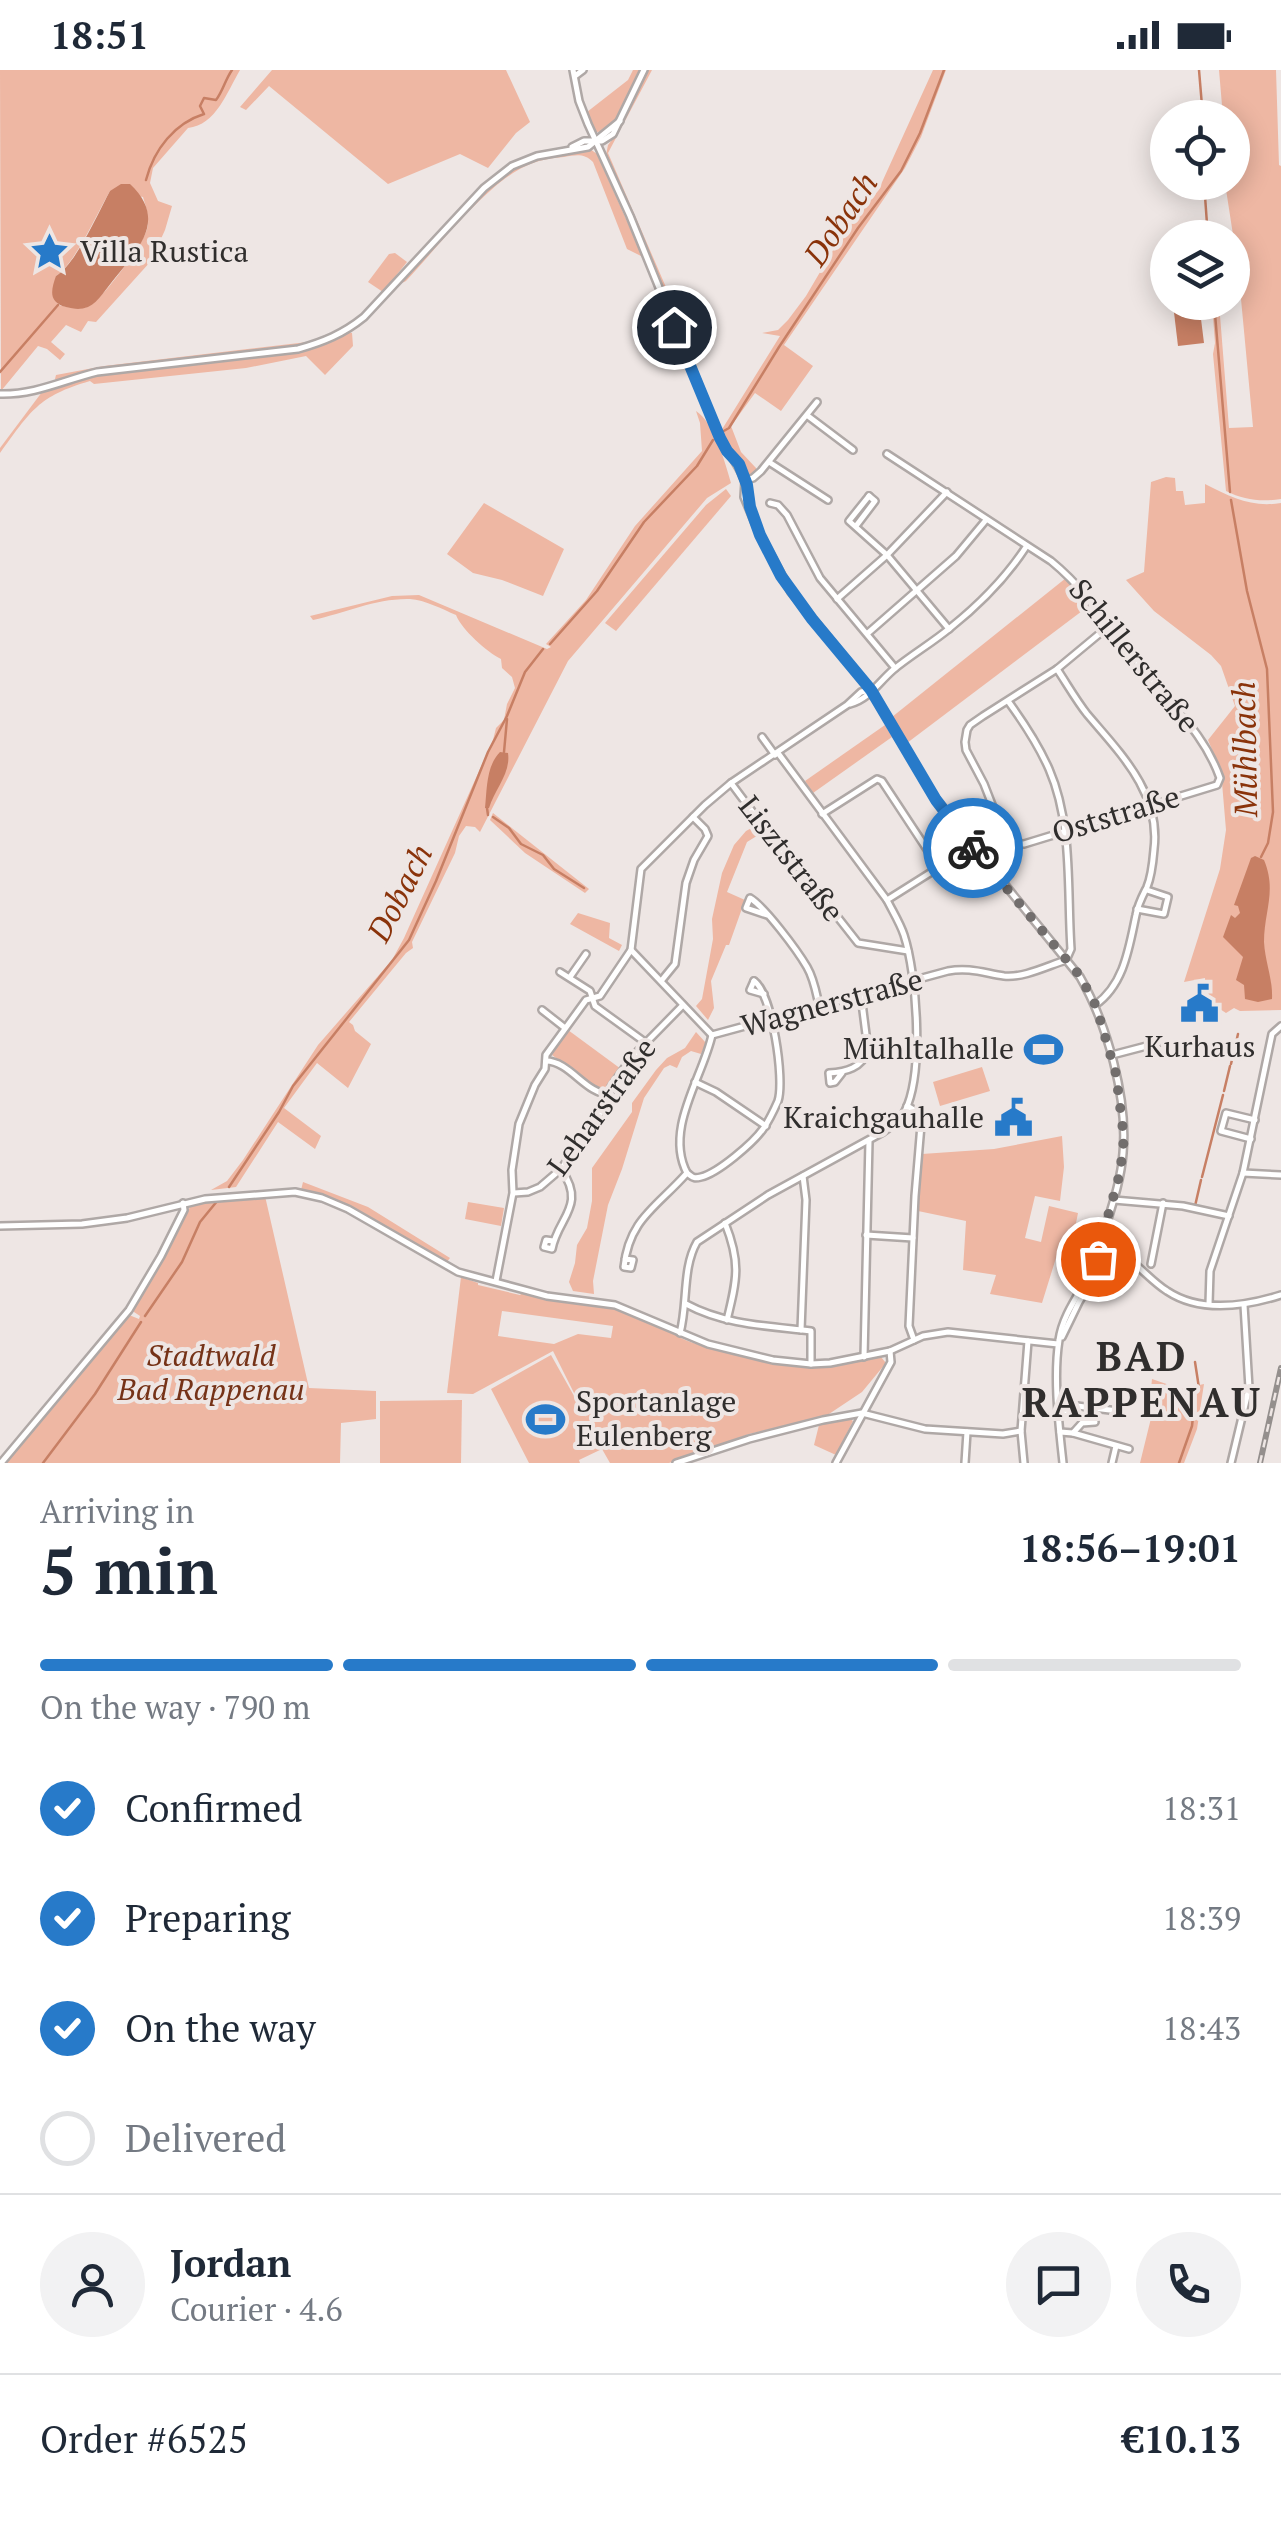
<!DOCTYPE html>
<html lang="en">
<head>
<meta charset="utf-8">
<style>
	:root { --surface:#fff; --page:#f2f2f3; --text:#1f2937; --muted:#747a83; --line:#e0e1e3; --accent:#277ac9 }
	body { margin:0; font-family:"PT Serif",serif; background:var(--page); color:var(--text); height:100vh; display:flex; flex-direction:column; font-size:38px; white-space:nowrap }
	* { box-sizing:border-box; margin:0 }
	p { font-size:32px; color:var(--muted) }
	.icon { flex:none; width:55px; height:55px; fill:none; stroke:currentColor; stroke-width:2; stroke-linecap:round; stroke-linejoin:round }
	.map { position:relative; height:1393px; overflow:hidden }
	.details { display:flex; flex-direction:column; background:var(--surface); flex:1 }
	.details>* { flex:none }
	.controls { position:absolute; left:1150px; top:30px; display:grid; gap:20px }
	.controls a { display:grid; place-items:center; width:100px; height:100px; border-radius:50%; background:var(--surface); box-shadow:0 5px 25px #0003; font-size:50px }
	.pin { position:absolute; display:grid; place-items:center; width:85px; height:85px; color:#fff; margin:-42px; border:5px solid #fff; border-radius:50%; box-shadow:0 2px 10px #0007 }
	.courier { position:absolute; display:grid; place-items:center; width:100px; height:100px; margin:-50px; border:8px solid #277ac9; border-radius:50%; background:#fff; color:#222; box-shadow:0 2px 12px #0007 }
	.overview em { font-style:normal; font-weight:800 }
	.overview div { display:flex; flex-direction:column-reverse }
	.overview { display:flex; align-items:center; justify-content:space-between; height:170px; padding:0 40px }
	h1 { font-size:65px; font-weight:800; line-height:75px }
	.bar { display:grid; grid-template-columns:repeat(4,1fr); gap:15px 10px; align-content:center; height:120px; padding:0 40px }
	.bar i { height:12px; border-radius:8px; background:var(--line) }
	.bar .current { background:var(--accent) }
	.bar p { grid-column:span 4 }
	.line { display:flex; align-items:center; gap:25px; padding:0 40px; border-top:2px solid var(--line) }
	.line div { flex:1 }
	.round { display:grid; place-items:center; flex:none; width:105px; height:105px; border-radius:52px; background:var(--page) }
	ol { padding:0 40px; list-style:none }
	li { display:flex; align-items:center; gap:30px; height:110px }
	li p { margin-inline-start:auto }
	li .icon { padding:10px; border-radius:50%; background:var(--accent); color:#fff; stroke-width:4 }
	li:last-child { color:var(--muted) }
	li i { width:55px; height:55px; border:5px solid var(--line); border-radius:50% }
	.status { display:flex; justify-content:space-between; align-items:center; height:70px; padding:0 50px; background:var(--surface); direction:ltr }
	.status svg { height:28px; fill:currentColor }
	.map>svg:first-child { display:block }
	.green { fill:#eeb7a3; fill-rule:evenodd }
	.water { fill:#c77f64 }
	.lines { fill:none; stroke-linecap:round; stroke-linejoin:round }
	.stream { stroke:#c77f64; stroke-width:2.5 }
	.minor-casing { stroke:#afa8a6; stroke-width:10 }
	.minor { stroke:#fff; stroke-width:5 }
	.rail-casing { stroke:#948f8d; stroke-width:6 }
	.rail { stroke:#eee6e4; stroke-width:2.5; stroke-dasharray:8; stroke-linecap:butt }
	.done { stroke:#726e6d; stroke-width:10; stroke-dasharray:0 18 }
	.route { stroke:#277ac9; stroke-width:12 }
	.labels { text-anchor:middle; stroke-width:8; stroke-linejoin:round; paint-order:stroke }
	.poi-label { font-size:30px; fill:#302e2d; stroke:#eee6e4; text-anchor:start }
	.street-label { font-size:30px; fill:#302e2d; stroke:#eee6e4 }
	.park-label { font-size:30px; font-style:italic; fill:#753217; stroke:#eee6e4 }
	.water-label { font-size:32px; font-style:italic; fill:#8a330a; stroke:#eee6e4 }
	.district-label { font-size:40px; font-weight:bold; letter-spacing:2.5px; fill:#302e2d; stroke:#eee6e4 }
</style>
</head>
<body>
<div class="status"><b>18:51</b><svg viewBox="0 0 49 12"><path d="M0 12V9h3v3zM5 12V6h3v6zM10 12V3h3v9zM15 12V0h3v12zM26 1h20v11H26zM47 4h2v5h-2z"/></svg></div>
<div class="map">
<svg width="1281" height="1393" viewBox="0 0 1281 1393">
	<rect width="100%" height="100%" fill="#eee6e4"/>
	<g class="green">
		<path d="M0,0H240C227,22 216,55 188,58L153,98L150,113L158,131L172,136L165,160L151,191L96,252L88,251L81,262L66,255L51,272L65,284L60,290L47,279L38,276L1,321ZM110,121L143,127C146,137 150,149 147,159C144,173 101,231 89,236C78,241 69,237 58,235L56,206C75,194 97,143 110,121Z"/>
		<polygon points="272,0 506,0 530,52 516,63 488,98 460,84 388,114 269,16 246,40 240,37"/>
		<path d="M633,0H642C633,20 621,63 596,62L587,42L628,10Z"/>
		<polygon points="648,0 652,0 608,83 681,252 676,252 606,85 608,75 619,61"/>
		<path d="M933,0H946L921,67L905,98L784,275L813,296L781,341L755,323L731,356L741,382L756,398V404L747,406C743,387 727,379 721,361L780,266L762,263L778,260L788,250L806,226L843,163L878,121Z"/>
		<path d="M1219,0H1276L1279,95L1281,96V429C1261,432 1244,430 1226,421L1213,284L1215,273L1212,233H1219L1229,358L1253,357L1238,197L1225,113L1232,112V48L1223,47Z"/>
		<path d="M590,79L597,84L643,187L627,179L593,92C584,83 576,85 564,87C551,88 538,90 526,96C488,112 436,179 406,211L396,216L491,114C524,89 550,85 590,79Z"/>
		<polygon points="395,183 407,192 383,222 368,212 389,184"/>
		<polygon points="347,255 349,256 309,275 106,299 90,301 58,312 55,309 56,305 104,296 299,273 315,271"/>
		<path d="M348,262L352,263L353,276L325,305L306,286L246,298L94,314L90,311C38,326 31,341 0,383V378L42,322L86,306L294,282L313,278Z"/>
		<path d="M696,341C714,352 725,392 731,413L707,428L568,591L480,762L475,757L466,756L459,766L455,783L412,872L413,878L406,883L349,952L353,955L355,961L371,974L348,1018L317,993L284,1038L321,1066L315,1079L278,1052L236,1117L211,1120L227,1111L243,1090L318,975L392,890L404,868L493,670L496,658L504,650L507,634L515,618L512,607L502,598L501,589C487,582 462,560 456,545C442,539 425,530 410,529C377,528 345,543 313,550L310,546L392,526L419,525L547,579L551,577L546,574L586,530L635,456L702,381L700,353Z"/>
		<path d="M1166,407L1175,408L1176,421H1183L1185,435L1205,433V414C1231,427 1252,438 1281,433V940L1240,941L1234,938L1226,943L1209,932L1208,918L1205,917V908L1184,912L1220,799L1226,760L1221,701L1208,670L1235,636L1221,596L1211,585L1154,541L1126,510L1144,502L1151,412Z"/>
		<polygon points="726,419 731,426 616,561 605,553 706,435"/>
		<polygon points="484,433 564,479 543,526 502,510 473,503 447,484"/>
		<polygon points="1066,508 1090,535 907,673 892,647"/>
		<polygon points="885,655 892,667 813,723 805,711"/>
		<polygon points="493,743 589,819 585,823 525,783 490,750"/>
		<polygon points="759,754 765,761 747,772 727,822 745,830 729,875 726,875 711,911 714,938 708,950 696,936 702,929 713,869 712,849 722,803 734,775 746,761"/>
		<polygon points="578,843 610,853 609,868 622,875 619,881 570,854"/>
		<polygon points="568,960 621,999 604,1021 602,1022 552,985"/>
		<polygon points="696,962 706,973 701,984 691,981 682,987 677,998 670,995 664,998 644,1028 622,1099 608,1135 593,1211 594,1224 573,1221 569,1212 575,1193 577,1175 587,1158 592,1131 592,1098 632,1042 632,1033 656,1000 667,988 685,978"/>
		<polygon points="982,997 990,1021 940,1036 933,1012"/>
		<polygon points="1062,1066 1064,1097 1060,1131 1035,1126 1025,1168 1041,1172 1049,1136 1078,1143 1071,1178 1060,1175 1042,1233 990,1224 996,1205 963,1200 966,1151 918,1141 922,1084 994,1079"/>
		<path d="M303,1112L368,1137L450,1188L446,1193C399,1165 353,1134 301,1120Z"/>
		<polygon points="265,1126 309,1318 376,1321 376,1349 341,1353 340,1393 5,1393 129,1245 139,1249 140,1246 134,1242 133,1238 160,1195 191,1135"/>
		<polygon points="468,1132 504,1138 501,1156 465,1149"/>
		<path d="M461,1207L478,1213V1215L520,1225L522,1223L619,1239L680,1265L681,1268C695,1275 711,1277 726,1281C786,1295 821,1302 881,1287L886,1293L862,1322L826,1346L749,1364L669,1393H610L602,1379L579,1390L580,1393H529L491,1319L551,1285L587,1349L553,1281L473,1324L447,1323ZM502,1241L613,1256L611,1268L578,1264L554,1274L498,1266Z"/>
		<polygon points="1152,1309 1181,1319 1204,1314 1197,1359 1184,1393 1140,1393 1154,1336 1151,1319"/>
		<polygon points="462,1330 461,1393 380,1393 380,1331"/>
		<polygon points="848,1347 853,1351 836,1385 814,1375 819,1355"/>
	</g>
	<g class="water">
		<path d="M121,114H130C167,149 140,177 115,208C107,217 99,232 88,237C80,240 74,239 66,237C48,232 51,220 56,206C76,194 98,143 110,121Z"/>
		<polygon points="1199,233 1204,273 1178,276 1173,234"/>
		<path d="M500,682L508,683C511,703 495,719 489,738H485C487,720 486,696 500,682Z"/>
		<path d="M1255,786L1264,790C1277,821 1264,841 1264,872C1265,892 1273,909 1272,929L1258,932L1245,929L1244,915L1236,910L1243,887L1223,867L1231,845L1235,848L1240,843L1238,836L1234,835L1251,788Z"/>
	</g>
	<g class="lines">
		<g class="stream">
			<polyline points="1199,0 1203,48"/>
			<path d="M146,110C154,79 175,53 204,44L200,36L204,28L216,30C223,21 225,10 232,0"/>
			<polyline points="1204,112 1208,168"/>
			<polyline points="1214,232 1230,422"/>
			<polyline points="0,302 58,235"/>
			<polyline points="722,362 729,358 779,277 858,158 901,101 920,63 944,0"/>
			<polyline points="1231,430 1247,521 1267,599 1273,742 1268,773 1261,787"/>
			<polyline points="550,574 597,521 644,452 697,396 713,370"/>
			<polyline points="504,682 507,649"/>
			<polyline points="487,738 488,745"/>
			<polyline points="493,747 509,758 521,774 543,785 554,799 584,818"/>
			<polyline points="1231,994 1238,964"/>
			<polyline points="1224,1021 1230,996"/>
			<polyline points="1202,1107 1223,1025"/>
			<polyline points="229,1117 279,1042 293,1016 409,870 436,811 488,682 507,646 525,602 543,579"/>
			<polyline points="1195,1136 1201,1110"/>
			<polyline points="145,1246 182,1192 200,1152 218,1130"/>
			<polyline points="1195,1292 1199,1318"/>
			<polyline points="43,1393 95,1324 141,1252"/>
			<polyline points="1179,1393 1192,1356 1194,1337"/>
		</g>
		<defs>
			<g id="minor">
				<path d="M573,0L579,31L588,54L630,146L720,368C734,392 747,404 750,434"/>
				<polyline points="575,6 583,0"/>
				<polyline points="572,77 584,71 602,71 613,64 644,0"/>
				<path d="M0,324C35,325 64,310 97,302L298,279C323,272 343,264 364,247L484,118L512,96L537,86L588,77L620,51"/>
				<polyline points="808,346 853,380"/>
				<path d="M887,384L1051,491C1089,522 1114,563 1145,602C1174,639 1204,663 1220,708L1217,715L1024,774L1010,773L1005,768L984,714L966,680L965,672L967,660L970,655L983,646L1057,599L1110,555"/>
				<polyline points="769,392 828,430"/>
				<polyline points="745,410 753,408 761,401 817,332"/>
				<path d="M745,411L744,427L760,465L791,522L871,620L936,730L1080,907C1107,954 1128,1028 1123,1083C1121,1111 1111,1139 1103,1165C1100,1173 1100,1181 1098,1187C1087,1215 1063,1240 1059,1270C1053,1308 1059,1355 1063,1393"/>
				<polyline points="869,426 849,451 887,485 949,559"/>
				<polyline points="770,433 778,435 787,445 820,508 895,598"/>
				<polyline points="856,456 875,431 869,426"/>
				<polyline points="837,529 887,485 947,422"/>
				<polyline points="868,563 956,486 986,450"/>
				<path d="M1057,599C1067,614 1076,630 1087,644C1120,683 1161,723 1154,779C1153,791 1152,805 1147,817C1142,827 1138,834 1136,845C1129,878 1124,915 1095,935"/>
				<path d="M1008,631C1024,653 1038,674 1049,699C1073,754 1067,820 1071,879L1067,888"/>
				<path d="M850,634C869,629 878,613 893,600C911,585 932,573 950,558C980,534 1005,509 1026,477"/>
				<polyline points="762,667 775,685"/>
				<polyline points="731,713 784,784 792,789 858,873 908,881"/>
				<polyline points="822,744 877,709 882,711 936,793 933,801 887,830"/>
				<polyline points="1137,839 1164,844 1168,827 1147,820"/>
				<path d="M767,845L746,838L750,828C765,837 797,880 807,897C814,909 816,922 819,935"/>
				<polyline points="631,880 711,964"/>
				<polyline points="560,902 590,921 595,936 642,970 644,976"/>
				<polyline points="570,907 586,884"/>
				<polyline points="662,910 675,894 686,813 694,790 708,766 705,759 693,747"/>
				<polyline points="754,911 750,920 764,924"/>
				<polyline points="542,940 565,958"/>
				<path d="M712,965L948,901C969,897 984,903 1004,906C1024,908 1047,896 1066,890"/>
				<polyline points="1112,985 1158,973"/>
				<path d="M546,991C570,991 586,1025 610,1024"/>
				<path d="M842,1003L835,1012L830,1013L829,1003C846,1002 862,998 868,980L861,925"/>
				<polyline points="695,1012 716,1022 766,1056"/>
				<polyline points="907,1036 919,1043 921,1055 915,1126 909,1256 914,1270"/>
				<polyline points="1251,1069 1221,1061 1226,1043 1255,1050"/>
				<path d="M687,1103C693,1107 693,1109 701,1107C718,1103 753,1073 763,1059C769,1051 774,1040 778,1031C785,1010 772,923 754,911"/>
				<path d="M687,1103C664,1059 703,1007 712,965"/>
				<polyline points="1243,1103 1281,1105"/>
				<polyline points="514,1123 528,1122 540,1117 561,1099 608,1032 611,1017 633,986 683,935"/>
				<polyline points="1114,1130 1183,1136 1229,1146"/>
				<path d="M725,1153C741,1193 737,1209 727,1250"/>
				<polyline points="0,1156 82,1154 127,1148 205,1129 295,1122 322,1128 348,1139 458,1202 547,1226 615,1235 708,1274 773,1290 811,1294 830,1293 890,1281 923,1266 948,1262 1058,1274"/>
				<polyline points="866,1165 913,1168"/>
				<path d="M1104,1167C1108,1184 1118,1182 1131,1191C1143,1200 1154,1213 1167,1221C1200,1243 1246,1236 1281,1225"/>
				<path d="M553,1171L546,1170L544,1177L552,1179C558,1147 587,1136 561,1099"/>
				<path d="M625,1189L633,1190L631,1198L624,1197C629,1149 657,1137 687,1103"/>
				<polyline points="1151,1194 1163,1133"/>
				<polyline points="496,1211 513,1123 512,1100 519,1054 535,1015 545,999 546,985 586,930 600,926 631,880 641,799 705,735 731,713 847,635 861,622 870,620"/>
				<path d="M686,1234C725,1255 768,1256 811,1261V1294"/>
				<polyline points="1209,1234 1210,1201 1243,1103 1272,964 1281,956"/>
				<polyline points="801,1260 806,1130 803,1106"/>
				<path d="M680,1263C688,1234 682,1198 697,1172L768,1125L883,1062C891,1056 900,1051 905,1041C924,1003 917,905 904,865C900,853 893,842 887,830L778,683"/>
				<polyline points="1062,1267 1079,1232 1102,1193 1116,1191 1131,1193"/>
				<polyline points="864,1287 869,1071"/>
				<polyline points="1059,1341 1072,1340 1077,1336 1118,1341"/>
				<polyline points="1060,1362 1073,1363 1082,1353 1095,1352"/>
				<polyline points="1073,1363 1129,1379"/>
				<polyline points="1,1393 129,1240 161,1186 184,1140 183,1133"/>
				<polyline points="676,1393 749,1369 823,1350 862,1343 925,1359 1003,1364 1021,1361"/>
				<polyline points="836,1393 891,1292 890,1281"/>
				<polyline points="965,1393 967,1362"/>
				<polyline points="1024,1393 1021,1361 1028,1271"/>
				<polyline points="1112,1393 1116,1376"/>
				<polyline points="1231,1393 1249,1318 1244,1235"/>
			</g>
		</defs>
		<use href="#minor" class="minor-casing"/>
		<use href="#minor" class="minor"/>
		<defs>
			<polyline id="rail" points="1260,1393 1281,1298"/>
		</defs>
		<use href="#rail" class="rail-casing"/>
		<use href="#rail" class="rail"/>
	</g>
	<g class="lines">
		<polyline class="done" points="973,778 1080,906 1096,936 1116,1004 1124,1068 1120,1103 1103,1164 1108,1179 1099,1181 1098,1189"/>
		<polyline class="route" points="674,257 720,368 727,381 739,394 747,415 750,437 760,465 781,506 812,549 871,620 936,730 973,778"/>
	</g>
	<defs>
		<symbol id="sight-bare" viewBox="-9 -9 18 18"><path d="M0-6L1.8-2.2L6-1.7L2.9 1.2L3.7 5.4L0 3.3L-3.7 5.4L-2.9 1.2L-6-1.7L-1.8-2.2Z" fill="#277ac9" stroke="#eee6e4" stroke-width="2.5" paint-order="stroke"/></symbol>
		<symbol id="civic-bare" viewBox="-9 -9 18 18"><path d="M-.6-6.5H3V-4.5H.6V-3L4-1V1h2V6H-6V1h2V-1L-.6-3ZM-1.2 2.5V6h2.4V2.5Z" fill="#277ac9" stroke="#eee6e4" stroke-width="2.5" paint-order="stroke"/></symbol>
		<symbol id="stadium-bare" viewBox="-9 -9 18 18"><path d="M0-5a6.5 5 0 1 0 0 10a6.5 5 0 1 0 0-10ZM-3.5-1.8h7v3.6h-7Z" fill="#277ac9" stroke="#eee6e4" stroke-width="2.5" paint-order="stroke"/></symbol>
	</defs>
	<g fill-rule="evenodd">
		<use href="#sight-bare" x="22" y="154" width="55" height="55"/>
		<use href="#civic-bare" x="1172" y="906" width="55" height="55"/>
		<use href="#stadium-bare" x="1016" y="952" width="55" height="55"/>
		<use href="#civic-bare" x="986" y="1020" width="55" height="55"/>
		<use href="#stadium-bare" x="518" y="1322" width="55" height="55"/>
	</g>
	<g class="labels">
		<g class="poi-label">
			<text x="80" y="192">Villa Rustica</text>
			<text x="1200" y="987" text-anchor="middle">Kurhaus</text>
			<text x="1014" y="989" text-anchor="end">Mühltalhalle</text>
			<text x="984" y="1058" text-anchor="end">Kraichgauhalle</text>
			<text x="576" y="1342">Sportanlage<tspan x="576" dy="34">Eulenberg</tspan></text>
		</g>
		<g class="street-label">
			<text transform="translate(1134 586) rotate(51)" y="10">Schillerstraße</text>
			<text transform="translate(1116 745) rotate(-17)" y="10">Oststraße</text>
			<text transform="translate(791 789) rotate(52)" y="10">Lisztstraße</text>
			<text transform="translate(832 933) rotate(-15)" y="10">Wagnerstraße</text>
			<text transform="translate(602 1037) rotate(-54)" y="10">Leharstraße</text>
		</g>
		<g class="park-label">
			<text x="211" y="1296">Stadtwald<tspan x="211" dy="34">Bad Rappenau</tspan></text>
		</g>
		<g class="water-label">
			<text transform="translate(841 149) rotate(-56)" y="11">Dobach</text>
			<text transform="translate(1245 679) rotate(-91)" y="11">Mühlbach</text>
			<text transform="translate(400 823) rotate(-63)" y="11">Dobach</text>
		</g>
		<g class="district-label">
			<text x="1142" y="1301">BAD<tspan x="1142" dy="46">RAPPENAU</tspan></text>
		</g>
	</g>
</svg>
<div class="controls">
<a><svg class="icon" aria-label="locate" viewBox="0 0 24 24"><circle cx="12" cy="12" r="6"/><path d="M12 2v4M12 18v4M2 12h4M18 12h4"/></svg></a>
<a><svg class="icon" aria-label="layers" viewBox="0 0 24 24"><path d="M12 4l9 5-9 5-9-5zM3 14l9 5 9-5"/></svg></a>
</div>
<div class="pin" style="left:1098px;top:1189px;background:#ea580c"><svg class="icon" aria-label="bag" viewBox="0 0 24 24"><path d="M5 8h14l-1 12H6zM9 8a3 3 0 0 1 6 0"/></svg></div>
<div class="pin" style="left:674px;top:257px;background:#1f2937"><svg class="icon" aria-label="home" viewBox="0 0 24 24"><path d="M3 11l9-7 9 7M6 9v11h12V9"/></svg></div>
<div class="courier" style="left:973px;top:778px"><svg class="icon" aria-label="bike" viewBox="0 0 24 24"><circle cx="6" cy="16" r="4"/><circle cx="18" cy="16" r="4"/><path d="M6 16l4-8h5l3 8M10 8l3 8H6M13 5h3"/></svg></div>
</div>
<section class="details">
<div class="overview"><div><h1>5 min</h1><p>Arriving in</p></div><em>18:56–19:01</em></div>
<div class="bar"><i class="current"></i><i class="current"></i><i class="current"></i><i></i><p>On the way · 790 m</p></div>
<ol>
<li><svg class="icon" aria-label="check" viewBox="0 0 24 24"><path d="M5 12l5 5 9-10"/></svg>Confirmed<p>18:31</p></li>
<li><svg class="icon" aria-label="check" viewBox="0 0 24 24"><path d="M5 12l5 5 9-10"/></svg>Preparing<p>18:39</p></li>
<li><svg class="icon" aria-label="check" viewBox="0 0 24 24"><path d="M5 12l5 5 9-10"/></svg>On the way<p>18:43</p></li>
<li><i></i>Delivered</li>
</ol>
<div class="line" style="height:180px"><a class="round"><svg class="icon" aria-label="person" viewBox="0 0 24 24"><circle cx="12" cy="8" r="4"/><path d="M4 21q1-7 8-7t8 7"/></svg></a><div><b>Jordan</b><p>Courier · 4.6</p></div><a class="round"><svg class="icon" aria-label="chat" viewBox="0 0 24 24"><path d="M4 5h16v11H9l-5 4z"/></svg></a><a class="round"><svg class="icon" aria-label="phone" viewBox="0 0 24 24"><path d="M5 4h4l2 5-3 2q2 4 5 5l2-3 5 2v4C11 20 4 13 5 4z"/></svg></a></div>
<div class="line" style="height:130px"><div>Order #6525</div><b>€10.13</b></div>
</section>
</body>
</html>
